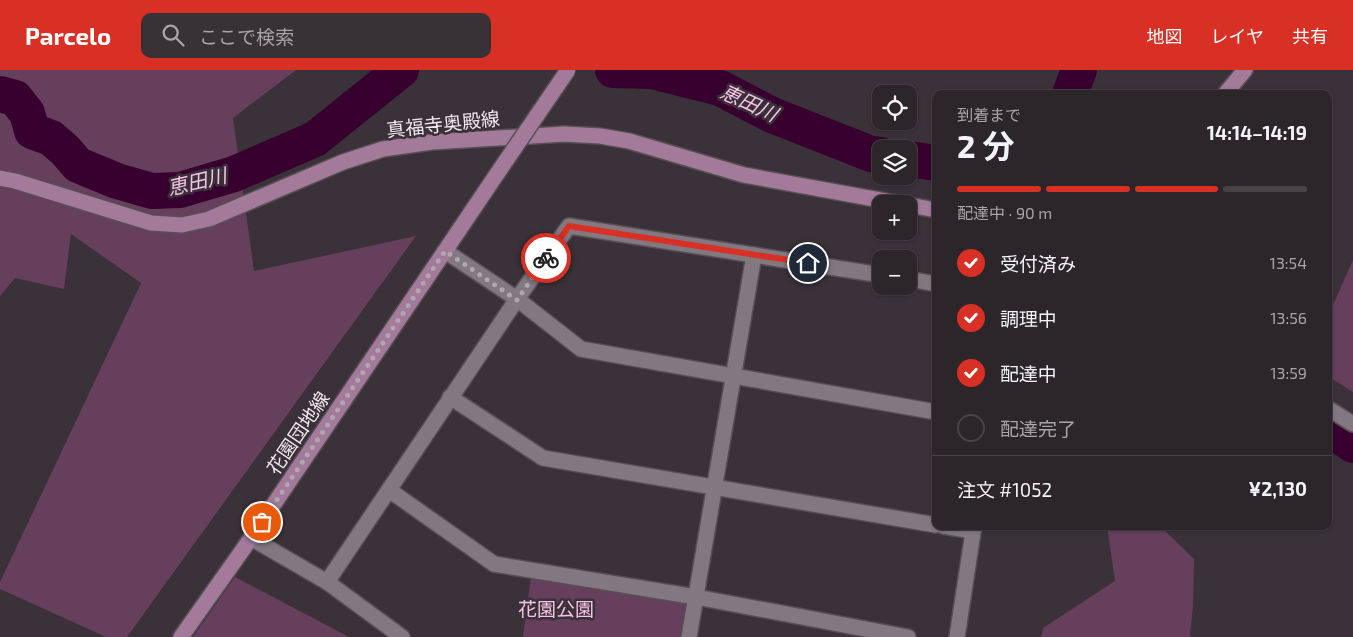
<!DOCTYPE html>
<html lang="ja">
<head>
<meta charset="utf-8">
<style>
	:root { --surface:#2c252a; --page:#383136; --text:#f1f3f6; --muted:#a6a5a8; --line:#484247; --accent:#d93025 }
	body { margin:0; font-family:"Exo 2","Noto Sans JP",sans-serif; background:var(--page); color:var(--text); height:100vh; display:flex; flex-direction:column; font-size:19px; white-space:nowrap }
	* { box-sizing:border-box; margin:0 }
	p { font-size:16px; color:var(--muted) }
	.icon { flex:none; width:28px; height:28px; fill:none; stroke:currentColor; stroke-width:2; stroke-linecap:round; stroke-linejoin:round }
	.map { position:relative; flex:1; overflow:hidden }
	.panel { position:absolute; left:932px; top:20px; width:400px; height:440px; display:flex; flex-direction:column; background:var(--surface); border-radius:10px; box-shadow:0 1px 4px #0004,0 0 0 1px var(--line) }
	.panel>* { flex:none }
	.buttons { position:absolute; left:872px; top:15px; display:grid; gap:10px }
	.buttons a { display:grid; place-items:center; width:45px; height:45px; border-radius:10px; background:var(--surface); box-shadow:0 1px 4px #0004,0 0 0 1px var(--line); font-size:25px }
	.pin { position:absolute; display:grid; place-items:center; width:42px; height:42px; color:#fff; margin:-21px; border:2px solid #fff; border-radius:50%; box-shadow:0 1px 5px #0007 }
	.courier { position:absolute; display:grid; place-items:center; width:50px; height:50px; margin:-25px; border:4px solid #d93025; border-radius:50%; background:#fff; color:#222; box-shadow:0 1px 6px #0007 }
	.head em { font-style:normal; font-weight:700 }
	.head div { display:flex; flex-direction:column-reverse }
	.head { display:flex; align-items:center; justify-content:space-between; height:85px; padding:0 25px }
	h1 { font-size:32px; font-weight:700; line-height:38px }
	.bar { display:grid; grid-template-columns:repeat(4,1fr); gap:8px 5px; align-content:center; height:60px; padding:0 25px }
	.bar i { height:6px; border-radius:4px; background:var(--line) }
	.bar .current { background:var(--accent) }
	.bar p { grid-column:span 4 }
	.line { display:flex; align-items:center; gap:12px; padding:0 25px; border-top:1px solid var(--line) }
	.line div { flex:1 }
	ol { padding:0 25px; list-style:none }
	li { display:flex; align-items:center; gap:15px; height:55px }
	li p { margin-inline-start:auto }
	li .icon { padding:5px; border-radius:50%; background:var(--accent); color:#fff; stroke-width:4 }
	li:last-child { color:var(--muted) }
	li i { width:28px; height:28px; border:2px solid var(--line); border-radius:50% }
	header { display:flex; align-items:center; gap:30px; box-sizing:border-box; height:70px; padding:0 25px; background:var(--accent); color:#fff }
	header strong { font-size:24px }
	nav { display:flex; gap:28px; margin-inline-start:auto; font-size:18px }
	.search { width:350px; height:45px; background:var(--page); display:flex; align-items:center; gap:12px; box-sizing:border-box; padding:0 18px; border-radius:10px; color:var(--muted); font-size:19px }
	.map>svg:first-child { display:block }
	.green { fill:#653f5c }
	.lines { fill:none; stroke-linecap:round; stroke-linejoin:round }
	.river { stroke:#37002f; stroke-width:36 }
	.street-casing { stroke:#574f54; stroke-width:18 }
	.secondary-casing { stroke:#574f54; stroke-width:18 }
	.street { stroke:#837880; stroke-width:15 }
	.secondary { stroke:#a37a9a; stroke-width:15 }
	.secondary-bridge-casing { stroke:#574f54; stroke-width:18; stroke-linecap:butt }
	.secondary-bridge { stroke:#a37a9a; stroke-width:15 }
	.done { stroke:#afa7ad; stroke-width:5; stroke-dasharray:0 9 }
	.route { stroke:#d93025; stroke-width:6 }
	.labels { text-anchor:middle; stroke-width:5; stroke-linejoin:round; paint-order:stroke }
	.street-label { font-size:19px; fill:#eee7ec; stroke:#3b3138 }
	.park-label { font-size:19px; fill:#f7c1e9; stroke:#3b3138 }
	.water-label { font-size:20px; font-style:italic; fill:#f8c2ea; stroke:#3b3138 }
</style>
</head>
<body>
<header>
<strong>Parcelo</strong>
<div class="search"><svg class="icon" aria-label="search" viewBox="0 0 24 24"><circle cx="10" cy="10" r="6"/><path d="M15 15l6 6"/></svg>ここで検索</div>
<nav><a>地図</a><a>レイヤ</a><a>共有</a></nav>
</header>
<div class="map">
<svg width="1353" height="567" viewBox="0 0 1353 567">
	<rect width="100%" height="100%" fill="#3b3138"/>
	<g class="green">
		<polygon points="0,0 296,0 233,48 254,201 416,166 127,567 106,567 0,519 0,512 141,213 71,164 64,219 15,208 0,226"/>
		<polygon points="1353,190 1353,322 1329,307 1329,244"/>
		<polygon points="1107,456 1160,456 1194,489 1193,537 1190,564 1191,567 1041,567 1043,558 1115,511"/>
		<polygon points="235,507 349,567 193,567"/>
		<polygon points="531,507 686,531 681,567 523,567"/>
	</g>
	<g class="lines">
		<g class="river">
			<polyline points="613,0 652,1 720,18 772,45 871,84 881,85"/>
			<polyline points="0,24 15,28 27,43 32,61 51,68 65,80 78,95 117,111 152,121 180,120 234,104 315,69 401,0"/>
			<polyline points="1070,24 1079,0"/>
			<polyline points="909,89 936,93"/>
			<polyline points="1329,358 1353,375"/>
		</g>
		<defs>
			<g id="street">
				<polyline points="445,181 517,229 581,279 936,342"/>
				<polyline points="909,209 936,214"/>
				<polyline points="450,327 543,388 936,455"/>
				<polyline points="1329,339 1353,354"/>
				<polyline points="389,420 494,494 696,527 908,567"/>
				<polyline points="943,456 973,461"/>
				<polyline points="251,468 327,512 402,567"/>
				<polyline points="327,512 517,229 569,156 881,205"/>
				<polyline points="689,567 754,185"/>
				<polyline points="957,567 974,456"/>
			</g>
			<g id="secondary">
				<polyline points="1225,24 1245,0"/>
				<polyline points="0,108 15,111 151,153 182,155 209,149 343,92 383,79 432,72 564,64 600,66 629,71 744,105 902,134"/>
				<polyline points="909,135 936,140"/>
				<polyline points="181,567 251,468 501,98"/>
			</g>
		</defs>
		<use href="#street" class="street-casing"/>
		<use href="#secondary" class="secondary-casing"/>
		<use href="#street" class="street"/>
		<use href="#secondary" class="secondary"/>
		<defs>
			<polyline id="secondary-bridge" points="501,98 568,0"/>
		</defs>
		<use href="#secondary-bridge" class="secondary-bridge-casing"/>
		<use href="#secondary-bridge" class="secondary-bridge"/>
	</g>
	<g class="lines">
		<polyline class="done" points="262,452 445,181 517,230 546,188"/>
		<polyline class="route" points="546,188 569,156 808,193"/>
	</g>
	<g class="labels">
		<g class="street-label">
			<text transform="translate(443 54) rotate(-6)" y="7">真福寺奥殿線</text>
			<text transform="translate(298 363) rotate(-56)" y="7">花園団地線</text>
		</g>
		<g class="park-label">
			<text x="556" y="546">花園公園</text>
		</g>
		<g class="water-label">
			<text transform="translate(749 33) rotate(25)" y="7">恵田川</text>
			<text transform="translate(197 112) rotate(-13)" y="7">恵田川</text>
		</g>
	</g>
</svg>
<div class="buttons">
<a><svg class="icon" aria-label="locate" viewBox="0 0 24 24"><circle cx="12" cy="12" r="6"/><path d="M12 2v4M12 18v4M2 12h4M18 12h4"/></svg></a>
<a><svg class="icon" aria-label="layers" viewBox="0 0 24 24"><path d="M12 4l9 5-9 5-9-5zM3 14l9 5 9-5"/></svg></a>
<a>+</a>
<a>−</a>
</div>
<div class="pin" style="left:262px;top:452px;background:#ea580c"><svg class="icon" aria-label="bag" viewBox="0 0 24 24"><path d="M5 8h14l-1 12H6zM9 8a3 3 0 0 1 6 0"/></svg></div>
<div class="pin" style="left:808px;top:193px;background:#1f2937"><svg class="icon" aria-label="home" viewBox="0 0 24 24"><path d="M3 11l9-7 9 7M6 9v11h12V9"/></svg></div>
<div class="courier" style="left:546px;top:188px"><svg class="icon" aria-label="bike" viewBox="0 0 24 24"><circle cx="6" cy="16" r="4"/><circle cx="18" cy="16" r="4"/><path d="M6 16l4-8h5l3 8M10 8l3 8H6M13 5h3"/></svg></div>
<section class="panel">
<div class="head"><div><h1>2 分</h1><p>到着まで</p></div><em>14:14–14:19</em></div>
<div class="bar"><i class="current"></i><i class="current"></i><i class="current"></i><i></i><p>配達中 · 90 m</p></div>
<ol>
<li><svg class="icon" aria-label="check" viewBox="0 0 24 24"><path d="M5 12l5 5 9-10"/></svg>受付済み<p>13:54</p></li>
<li><svg class="icon" aria-label="check" viewBox="0 0 24 24"><path d="M5 12l5 5 9-10"/></svg>調理中<p>13:56</p></li>
<li><svg class="icon" aria-label="check" viewBox="0 0 24 24"><path d="M5 12l5 5 9-10"/></svg>配達中<p>13:59</p></li>
<li><i></i>配達完了</li>
</ol>
<div class="line" style="height:65px"><div>注文 #1052</div><b>¥2,130</b></div>
</section>
</div>
</body>
</html>
